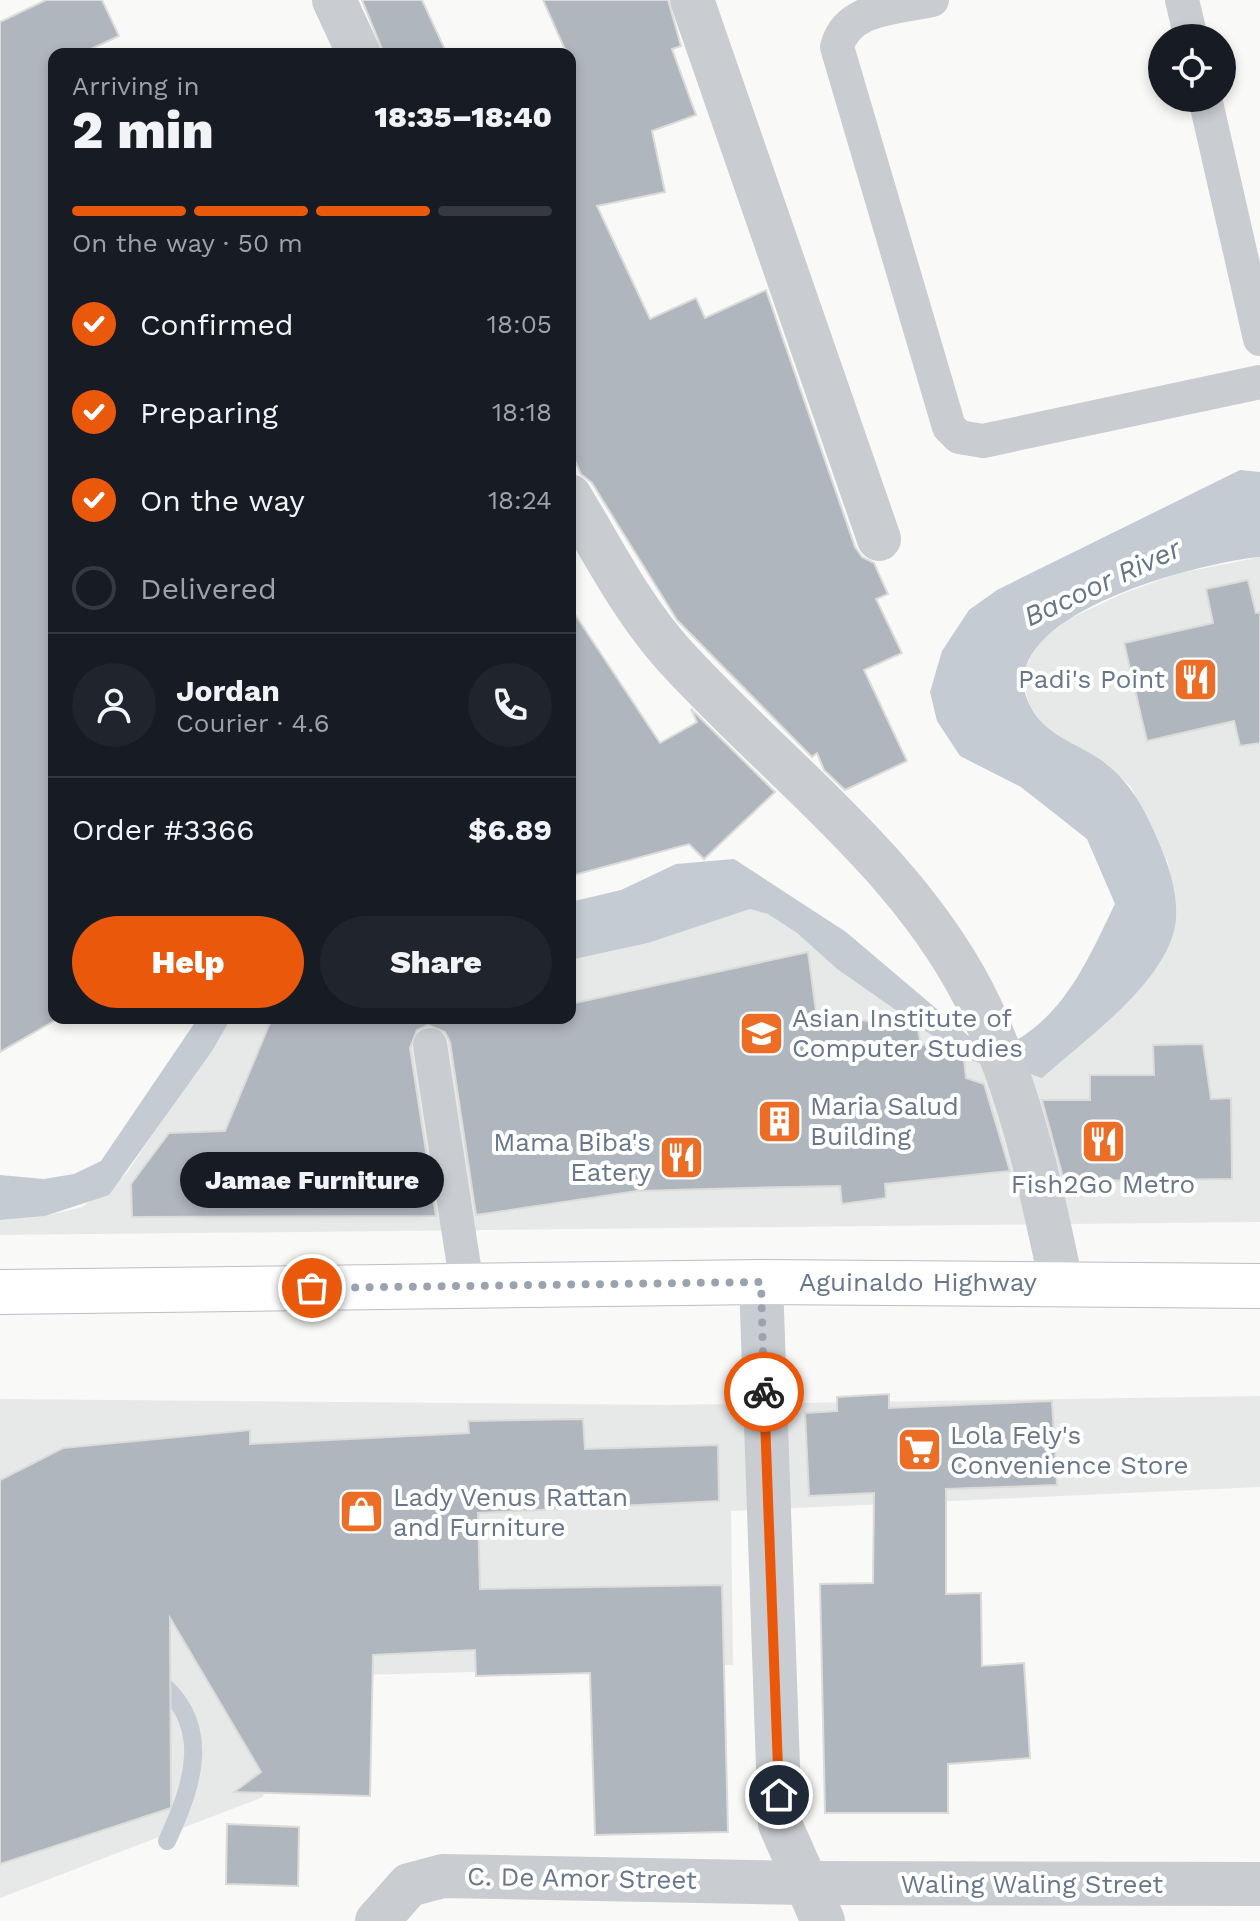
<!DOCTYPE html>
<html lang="en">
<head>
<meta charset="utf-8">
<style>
	:root { --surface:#171b24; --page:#20242c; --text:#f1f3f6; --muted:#9ea1a6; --line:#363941; --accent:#ea580c }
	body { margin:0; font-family:"Work Sans",sans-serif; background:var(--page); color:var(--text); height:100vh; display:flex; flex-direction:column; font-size:30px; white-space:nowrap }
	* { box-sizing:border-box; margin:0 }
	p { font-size:26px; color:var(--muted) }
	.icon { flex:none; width:44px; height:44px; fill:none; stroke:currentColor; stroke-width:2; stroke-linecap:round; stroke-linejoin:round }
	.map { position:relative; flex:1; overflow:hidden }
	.drawer { position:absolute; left:48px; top:48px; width:528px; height:976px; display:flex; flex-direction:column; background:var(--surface); border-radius:16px; box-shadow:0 4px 12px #0003 }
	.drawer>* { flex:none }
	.fabs { position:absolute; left:1148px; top:24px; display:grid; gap:16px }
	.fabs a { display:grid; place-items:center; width:88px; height:88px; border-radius:50%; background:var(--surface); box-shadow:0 4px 12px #0003; font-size:40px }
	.pin { position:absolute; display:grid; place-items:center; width:68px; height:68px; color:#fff; margin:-34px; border:4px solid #fff; border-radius:50%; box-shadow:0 2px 8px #0007 }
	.courier { position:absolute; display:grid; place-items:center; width:80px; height:80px; margin:-40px; border:6px solid #ea580c; border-radius:50%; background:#fff; color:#222; box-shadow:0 2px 10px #0007 }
	.bubble { position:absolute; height:56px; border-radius:28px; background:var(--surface); box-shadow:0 4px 12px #0003; font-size:26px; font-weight:800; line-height:56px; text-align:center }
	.headline em { font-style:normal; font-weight:800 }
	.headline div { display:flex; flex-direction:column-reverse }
	.headline { display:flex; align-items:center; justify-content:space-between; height:136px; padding:0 24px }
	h1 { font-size:52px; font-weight:800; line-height:60px }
	.bar { display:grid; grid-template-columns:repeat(4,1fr); gap:12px 8px; align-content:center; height:96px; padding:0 24px }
	.bar i { height:10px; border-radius:6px; background:var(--line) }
	.bar .on { background:var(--accent) }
	.bar p { grid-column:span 4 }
	.line { display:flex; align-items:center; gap:20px; padding:0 24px; border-top:2px solid var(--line) }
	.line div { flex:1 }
	.round { display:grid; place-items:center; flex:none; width:84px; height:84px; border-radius:42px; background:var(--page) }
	ol { padding:0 24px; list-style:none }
	li { display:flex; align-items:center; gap:24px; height:88px }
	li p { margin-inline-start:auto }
	li .icon { padding:8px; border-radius:50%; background:var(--accent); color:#fff; stroke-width:4 }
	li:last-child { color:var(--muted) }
	li i { width:44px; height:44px; border:4px solid var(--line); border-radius:50% }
	.action { display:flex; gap:16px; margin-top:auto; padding:16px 24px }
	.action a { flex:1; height:92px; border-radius:48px; background:var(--accent); color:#fff; font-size:32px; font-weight:800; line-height:92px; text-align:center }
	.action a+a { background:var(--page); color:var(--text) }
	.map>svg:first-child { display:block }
	.built { fill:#e7e8e8 }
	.water { fill:#c4cbd2 }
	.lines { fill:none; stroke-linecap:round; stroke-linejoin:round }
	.stream { stroke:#c4cbd2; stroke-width:18 }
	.building { fill:#b0b6be; stroke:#dbdbd9; stroke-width:2 }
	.highway-casing { stroke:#bbbec2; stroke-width:46 }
	.lane { stroke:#c9ccd0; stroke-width:34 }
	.street { stroke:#c9ccd0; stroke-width:44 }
	.highway { stroke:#fff; stroke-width:44 }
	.done { stroke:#9aa4b0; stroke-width:8; stroke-dasharray:0 14.4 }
	.route { stroke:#ea580c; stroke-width:10 }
	.labels { text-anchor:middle; stroke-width:8; stroke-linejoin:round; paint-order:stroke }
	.poi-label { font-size:26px; fill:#67768a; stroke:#fff; text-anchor:start }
	.street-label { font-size:26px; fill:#67768a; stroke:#fff }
	.water-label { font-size:28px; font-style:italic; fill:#637784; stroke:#fff }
</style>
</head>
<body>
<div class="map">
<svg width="1260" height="1921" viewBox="0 0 1260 1921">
	<rect width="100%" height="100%" fill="#f9f9f7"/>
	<g class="built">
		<polygon points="1260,557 1260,1222 0,1235 0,1220 45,1216 82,1207 126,1174 231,1018 570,1018 570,960 648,943 750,909 768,914 797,933 837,969 963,1057 993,1068 1175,898 1168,862 1131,787 1107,764 1047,730 1029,705 1022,674 1037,644 1069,619 1122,594 1176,574"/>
		<polygon points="1260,1396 1260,1487 731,1511 733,1665 284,1677 263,1797 0,1898 0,1399 666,1405"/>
	</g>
	<g class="water">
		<path d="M1240,470L1260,472V557C1201,562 984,616 1030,706C1048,740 1084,744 1110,767C1134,788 1147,814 1159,843C1170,867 1181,903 1174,931C1159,988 1084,1040 1042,1078L1017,1069L993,1068L963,1057L837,969L797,933L768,914L750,909L648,943L570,960V902L621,890L676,864L734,859L846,932L971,1038L997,1050C1062,1023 1086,963 1115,904L1087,839L1021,787L960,756L937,721L930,692L942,651L969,610L997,590Z"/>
		<polygon points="198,1018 231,1018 212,1051 109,1195 45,1216 0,1220 0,1175 44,1179 74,1174 101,1161"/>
	</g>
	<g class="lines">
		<path class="stream" d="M154,1678C215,1723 193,1785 167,1841"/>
	</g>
	<g class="building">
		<polygon points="46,0 102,0 119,36 80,54 54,54 54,1021 0,1052 0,22"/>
		<polygon points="362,0 422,0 447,54 384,54"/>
		<polygon points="543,0 668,0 681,46 672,49 696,115 652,131 665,192 597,206 650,319 696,298 705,318 766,290 855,547 862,557 874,563 888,594 876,599 902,653 864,670 907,761 845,790 824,770 817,753 812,757 677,620 592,483 581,474 570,450 570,54 567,54"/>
		<polygon points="1248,580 1256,613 1260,612 1260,743 1240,746 1234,721 1147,741 1124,643 1213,623 1206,589"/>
		<polygon points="570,607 660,743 697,722 691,709 775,792 704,859 689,844 570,876"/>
		<polygon points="808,952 816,1012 918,1030 921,1045 962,1041 966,1078 984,1084 1010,1171 885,1184 886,1198 842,1204 840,1186 744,1188 637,1191 476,1215 450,1042 445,1032 428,1025 417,1030 410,1048 436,1216 132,1217 131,1184 169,1133 225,1131 272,1018 570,1018 570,1004"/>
		<polygon points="1203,1044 1211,1099 1231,1098 1232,1179 1064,1181 1042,1100 1090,1100 1090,1075 1154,1075 1153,1045"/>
		<polygon points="889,1394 889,1408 1052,1401 1057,1485 946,1489 946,1594 981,1593 982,1666 1024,1663 1030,1758 948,1764 948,1813 825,1813 820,1584 873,1583 874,1493 809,1496 805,1413 837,1411 837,1397"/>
		<polygon points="583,1419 585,1449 718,1445 719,1501 478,1513 480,1589 722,1585 728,1832 595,1835 590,1673 476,1676 475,1650 373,1655 370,1796 234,1792 261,1772 170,1618 171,1808 0,1864 0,1480 63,1448 250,1430 250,1444 469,1433 468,1421"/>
		<polygon points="227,1824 299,1827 298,1886 226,1884"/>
	</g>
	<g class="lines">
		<defs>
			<polyline id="highway" points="0,1292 761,1282 1260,1286"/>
		</defs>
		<use href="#highway" class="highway-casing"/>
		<g class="lane">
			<path d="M932,0C897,8 847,7 837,47L949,427L959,437L983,441L1260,382"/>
			<polyline points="1182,0 1191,38"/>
			<polyline points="1205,98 1260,339"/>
			<polyline points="430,1045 467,1286"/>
		</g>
		<g class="street">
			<polyline points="334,0 359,54"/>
			<polyline points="692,0 879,539"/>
			<path d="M570,496C602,549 631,607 673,654C773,765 903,858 973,993C1020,1085 1040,1183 1061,1282"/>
			<polyline points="761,1282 780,1824 823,1921"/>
			<polyline points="377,1921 409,1885 443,1876 804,1883 1260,1884"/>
		</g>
		<use href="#highway" class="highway"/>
	</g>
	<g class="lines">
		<polyline class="done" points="312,1288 761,1282 764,1392"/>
		<polyline class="route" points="764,1392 779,1795"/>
	</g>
	<defs>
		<symbol id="restaurant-square" viewBox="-11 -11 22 22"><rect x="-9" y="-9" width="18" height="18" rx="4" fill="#ec6d25" stroke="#fff"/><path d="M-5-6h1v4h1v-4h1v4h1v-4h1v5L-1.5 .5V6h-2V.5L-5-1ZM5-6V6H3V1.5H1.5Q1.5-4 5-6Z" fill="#fff"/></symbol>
		<symbol id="school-square" viewBox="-11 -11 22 22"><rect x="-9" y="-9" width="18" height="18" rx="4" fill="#ec6d25" stroke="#fff"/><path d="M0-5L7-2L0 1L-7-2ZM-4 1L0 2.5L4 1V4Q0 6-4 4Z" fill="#fff"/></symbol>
		<symbol id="building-square" viewBox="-11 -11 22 22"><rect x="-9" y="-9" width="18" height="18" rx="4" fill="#ec6d25" stroke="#fff"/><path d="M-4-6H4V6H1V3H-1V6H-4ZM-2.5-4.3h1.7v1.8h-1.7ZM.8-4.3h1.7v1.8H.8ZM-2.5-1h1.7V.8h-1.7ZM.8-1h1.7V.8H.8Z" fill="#fff"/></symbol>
		<symbol id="supermarket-square" viewBox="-11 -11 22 22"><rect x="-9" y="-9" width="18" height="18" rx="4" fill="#ec6d25" stroke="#fff"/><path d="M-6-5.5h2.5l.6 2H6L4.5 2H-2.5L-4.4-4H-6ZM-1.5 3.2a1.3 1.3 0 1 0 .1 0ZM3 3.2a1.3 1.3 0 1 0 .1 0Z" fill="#fff"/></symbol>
		<symbol id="shop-square" viewBox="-11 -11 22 22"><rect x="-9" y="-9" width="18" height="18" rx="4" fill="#ec6d25" stroke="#fff"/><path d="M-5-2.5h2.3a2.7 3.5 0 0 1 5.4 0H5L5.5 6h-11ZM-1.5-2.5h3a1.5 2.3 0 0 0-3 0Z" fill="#fff"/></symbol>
	</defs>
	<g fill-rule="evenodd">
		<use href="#restaurant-square" x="1170" y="654" width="51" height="51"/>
		<use href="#school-square" x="736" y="1008" width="51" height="51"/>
		<use href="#building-square" x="754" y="1096" width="51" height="51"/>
		<use href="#restaurant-square" x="1078" y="1116" width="51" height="51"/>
		<use href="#restaurant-square" x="656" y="1132" width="51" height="51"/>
		<use href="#supermarket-square" x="894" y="1424" width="51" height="51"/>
		<use href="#shop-square" x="336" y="1486" width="51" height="51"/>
	</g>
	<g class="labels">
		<g class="poi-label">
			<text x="1165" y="688" text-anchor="end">Padi's Point</text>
			<text x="792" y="1027">Asian Institute of<tspan x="792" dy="30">Computer Studies</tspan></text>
			<text x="810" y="1115">Maria Salud<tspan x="810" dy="30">Building</tspan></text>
			<text x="651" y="1151" text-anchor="end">Mama Biba's<tspan x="651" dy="30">Eatery</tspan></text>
			<text x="1103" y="1193" text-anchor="middle">Fish2Go Metro</text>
			<text x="950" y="1444">Lola Fely's<tspan x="950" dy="30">Convenience Store</tspan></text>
			<text x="393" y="1506">Lady Venus Rattan<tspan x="393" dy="30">and Furniture</tspan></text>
		</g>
		<g class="street-label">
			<text x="918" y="1291">Aguinaldo Highway</text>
			<text transform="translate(582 1878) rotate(1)" y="9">C. De Amor Street</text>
			<text x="1032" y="1893">Waling Waling Street</text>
		</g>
		<g class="water-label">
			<text transform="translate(1102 582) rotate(-25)" y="10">Bacoor River</text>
		</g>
	</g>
</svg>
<div class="fabs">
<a><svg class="icon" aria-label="locate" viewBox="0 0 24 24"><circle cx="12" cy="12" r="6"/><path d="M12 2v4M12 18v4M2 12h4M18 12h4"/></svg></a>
</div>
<div class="pin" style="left:312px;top:1288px;background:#ea580c"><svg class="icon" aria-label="bag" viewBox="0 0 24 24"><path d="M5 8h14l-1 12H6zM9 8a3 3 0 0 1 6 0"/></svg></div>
<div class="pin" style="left:779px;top:1795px;background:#1f2937"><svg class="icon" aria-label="home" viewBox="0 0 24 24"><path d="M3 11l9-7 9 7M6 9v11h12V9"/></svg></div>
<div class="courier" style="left:764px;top:1392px"><svg class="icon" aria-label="bike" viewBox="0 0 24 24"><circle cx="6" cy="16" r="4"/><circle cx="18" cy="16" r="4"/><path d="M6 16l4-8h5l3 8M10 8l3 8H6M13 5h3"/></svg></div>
<div class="bubble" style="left:180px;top:1152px;width:264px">Jamae Furniture</div>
<section class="drawer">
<div class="headline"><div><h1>2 min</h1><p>Arriving in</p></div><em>18:35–18:40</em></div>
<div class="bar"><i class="on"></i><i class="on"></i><i class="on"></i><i></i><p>On the way · 50 m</p></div>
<ol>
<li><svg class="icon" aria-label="check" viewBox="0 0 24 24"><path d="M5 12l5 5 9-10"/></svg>Confirmed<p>18:05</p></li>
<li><svg class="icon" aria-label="check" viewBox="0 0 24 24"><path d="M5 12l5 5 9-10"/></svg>Preparing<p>18:18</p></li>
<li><svg class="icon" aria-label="check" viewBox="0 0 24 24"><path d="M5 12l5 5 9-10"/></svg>On the way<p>18:24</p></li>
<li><i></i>Delivered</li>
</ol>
<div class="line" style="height:144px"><a class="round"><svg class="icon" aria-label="person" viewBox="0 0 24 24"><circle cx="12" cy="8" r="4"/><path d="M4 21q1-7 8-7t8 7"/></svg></a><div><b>Jordan</b><p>Courier · 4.6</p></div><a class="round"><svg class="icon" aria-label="phone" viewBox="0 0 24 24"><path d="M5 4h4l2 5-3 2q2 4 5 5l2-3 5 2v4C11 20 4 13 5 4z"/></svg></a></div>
<div class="line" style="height:104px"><div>Order #3366</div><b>$6.89</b></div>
<div class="action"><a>Help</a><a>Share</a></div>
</section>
</div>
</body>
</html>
